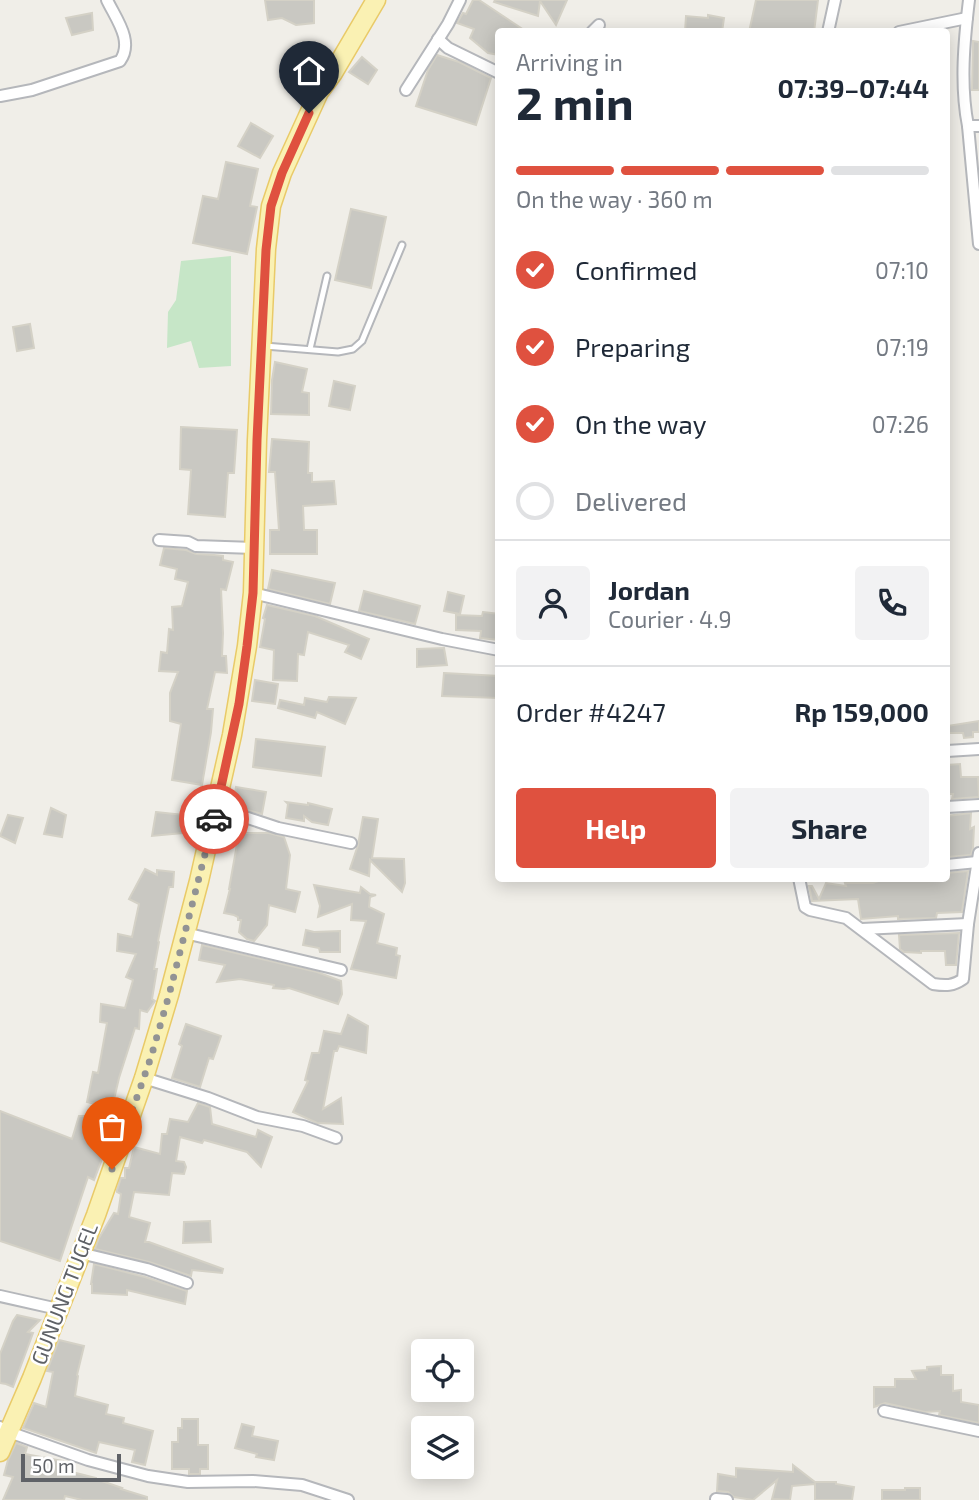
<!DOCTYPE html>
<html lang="en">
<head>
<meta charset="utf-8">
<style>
	:root { --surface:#fff; --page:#f2f2f3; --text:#1f2937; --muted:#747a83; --line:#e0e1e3; --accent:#df513f }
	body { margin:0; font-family:"Exo 2",sans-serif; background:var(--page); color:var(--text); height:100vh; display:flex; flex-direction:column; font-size:26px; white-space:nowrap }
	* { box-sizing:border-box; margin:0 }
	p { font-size:23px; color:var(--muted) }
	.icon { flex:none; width:38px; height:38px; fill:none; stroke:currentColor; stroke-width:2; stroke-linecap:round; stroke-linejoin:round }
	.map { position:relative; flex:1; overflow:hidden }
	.drawer { position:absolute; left:495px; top:28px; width:455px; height:854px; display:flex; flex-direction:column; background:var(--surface); border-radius:7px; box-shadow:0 4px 18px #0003 }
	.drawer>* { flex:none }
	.controls { position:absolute; left:411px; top:1339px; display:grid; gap:14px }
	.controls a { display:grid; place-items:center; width:63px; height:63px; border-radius:7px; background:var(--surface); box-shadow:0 4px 18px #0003; font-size:35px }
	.scale { position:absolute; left:21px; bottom:18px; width:100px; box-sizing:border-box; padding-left:7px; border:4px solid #5f6267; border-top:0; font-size:19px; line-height:24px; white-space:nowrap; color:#5f6267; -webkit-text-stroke:5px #fff; paint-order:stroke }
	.pin { position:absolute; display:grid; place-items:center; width:60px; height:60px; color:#fff; margin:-72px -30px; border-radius:50% 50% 50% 0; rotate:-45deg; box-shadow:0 0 7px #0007 }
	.pin .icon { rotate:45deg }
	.courier { position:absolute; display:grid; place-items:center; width:70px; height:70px; margin:-35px; border:5px solid #df513f; border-radius:50%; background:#fff; color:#222; box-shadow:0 2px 9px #0007 }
	.head em { font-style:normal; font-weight:700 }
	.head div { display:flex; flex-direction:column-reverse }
	.head { display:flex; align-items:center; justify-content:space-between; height:119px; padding:0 21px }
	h1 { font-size:46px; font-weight:700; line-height:52px }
	.bar { display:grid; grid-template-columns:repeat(4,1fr); gap:10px 7px; align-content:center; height:84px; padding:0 21px }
	.bar i { height:9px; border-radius:5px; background:var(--line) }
	.bar .active { background:var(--accent) }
	.bar p { grid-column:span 4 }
	.line { display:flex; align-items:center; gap:18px; padding:0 21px; border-top:2px solid var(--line) }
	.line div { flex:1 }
	.round { display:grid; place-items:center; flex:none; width:74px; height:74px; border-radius:7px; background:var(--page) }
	ol { padding:0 21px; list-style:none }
	li { display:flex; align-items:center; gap:21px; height:77px }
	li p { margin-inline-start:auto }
	li .icon { padding:7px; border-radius:50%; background:var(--accent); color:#fff; stroke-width:4 }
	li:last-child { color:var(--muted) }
	li i { width:38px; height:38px; border:4px solid var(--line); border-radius:50% }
	.button { display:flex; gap:14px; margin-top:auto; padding:14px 21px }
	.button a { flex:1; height:80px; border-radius:7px; background:var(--accent); color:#fff; font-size:28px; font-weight:700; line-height:80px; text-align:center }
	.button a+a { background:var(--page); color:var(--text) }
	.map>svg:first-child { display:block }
	.green { fill:#c6e6c7 }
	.building { fill:#c9c8c2; stroke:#d4d1c6; stroke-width:2 }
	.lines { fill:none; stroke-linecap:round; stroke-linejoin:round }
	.service-casing { stroke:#b5b7bb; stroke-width:9 }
	.minor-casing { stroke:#b5b7bb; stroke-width:14 }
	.primary-casing { stroke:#e9ca68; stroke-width:21 }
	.service { stroke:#fff; stroke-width:5 }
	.minor { stroke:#fff; stroke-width:10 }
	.primary { stroke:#faf1b3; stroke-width:18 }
	.done { stroke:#929394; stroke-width:7; stroke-dasharray:0 12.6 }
	.route { stroke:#df513f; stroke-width:9 }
	.labels { text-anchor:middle; stroke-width:5; stroke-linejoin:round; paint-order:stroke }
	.street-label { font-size:21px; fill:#5f6267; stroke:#fff }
</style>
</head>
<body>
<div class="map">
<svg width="979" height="1500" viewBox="0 0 979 1500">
	<rect width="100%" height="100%" fill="#f0eee8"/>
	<polygon class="green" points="231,256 231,366 199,368 191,341 167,348 168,312 176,300 181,261"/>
	<g class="building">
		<polygon points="265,0 314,0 314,23 296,25 282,18 268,20"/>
		<polygon points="473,0 479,0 527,32 499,32 499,55 488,53 470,38 474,29 457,23 463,13 466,14"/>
		<polygon points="495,0 567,0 556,25 540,1 538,16 494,2"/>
		<polygon points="756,0 818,0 814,32 749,32"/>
		<polygon points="92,13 93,30 72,35 66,18"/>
		<polygon points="708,15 724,18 722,32 685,32 686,16 708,18"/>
		<polygon points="973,41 979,42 979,90 972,90"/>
		<polygon points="437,55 459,62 491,78 476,125 416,106 428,70"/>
		<polygon points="362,57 377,70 368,84 349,72"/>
		<polygon points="251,123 273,136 260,158 238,146"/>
		<polygon points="226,162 258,169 250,206 257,207 247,254 193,243 203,196 218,199"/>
		<polygon points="351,209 386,217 371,288 335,280"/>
		<polygon points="30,324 34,348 17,351 13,327"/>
		<polygon points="275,362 307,369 302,392 309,393 309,415 271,414 272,380"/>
		<polygon points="334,381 355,386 350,410 329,406"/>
		<polygon points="181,427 237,430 234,473 228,473 225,517 188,514 191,470 180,469"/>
		<polygon points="272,439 309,442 308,473 312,473 312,482 334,481 336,504 303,506 304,530 317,530 317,554 270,554 270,530 279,530 275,472 269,472"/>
		<polygon points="164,548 186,550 196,554 214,555 223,556 223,560 233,562 226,590 221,589 223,633 222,656 226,656 227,673 215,672 207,709 213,709 211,732 202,785 172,780 181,724 170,721 170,693 178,672 159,671 161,652 167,653 169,629 173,630 172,607 182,606 188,582 175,579 177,569 160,565"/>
		<polygon points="272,570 335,583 330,604 268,589"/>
		<polygon points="364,591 420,606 415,624 359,611"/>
		<polygon points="448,592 464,596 460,614 444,611"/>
		<polygon points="267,605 315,616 369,639 361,659 345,652 349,645 308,632 304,655 298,654 297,681 273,680 274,650 260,647 265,619 263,618"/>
		<polygon points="483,612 499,614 499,640 480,638 481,631 456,630 456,615 482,616"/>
		<polygon points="444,648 447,665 417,667 417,649"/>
		<polygon points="444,673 499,676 499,698 442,696"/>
		<polygon points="255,680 278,684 275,704 252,701"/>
		<polygon points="329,697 356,698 345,724 317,712 315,718 278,708 280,700 304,705 305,698 327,702"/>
		<polygon points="979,721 979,732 973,732 973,737 964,738 963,733 947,733 947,726"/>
		<polygon points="256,739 325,747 321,776 253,767"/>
		<polygon points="960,764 961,777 978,777 979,797 952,799 953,794 947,794 947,765"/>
		<polygon points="236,787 266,792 262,814 233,806"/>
		<polygon points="286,802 308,805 308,803 332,809 328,825 312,822 304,816 304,821 286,818 288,804"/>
		<polygon points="51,808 66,815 62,837 44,834"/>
		<polygon points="156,812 194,816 183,833 152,836"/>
		<polygon points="971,813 970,829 974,827 973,848 971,855 947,857 947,816"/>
		<polygon points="8,815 23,818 15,843 0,836"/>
		<polygon points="363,817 378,819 372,858 404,859 405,883 402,892 370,860 369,876 350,869 358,845"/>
		<polygon points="239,833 269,833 284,837 290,855 286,889 300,892 295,912 269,905 267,925 254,941 247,939 239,932 241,920 238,920 238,917 234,915 224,913 230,889 229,889"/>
		<polygon points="145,869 157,875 157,870 174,872 173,887 169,887 158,941 159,942 154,969 157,969 152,999 155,1001 147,1012 140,1010 139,1029 135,1028 119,1078 112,1108 87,1102 93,1072 98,1073 107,1023 100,1022 101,1004 125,1008 133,980 126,977 136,954 117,951 118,934 132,937 139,904 129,899"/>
		<polygon points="968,871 962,912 937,913 936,918 898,919 898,916 861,919 858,899 812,901 809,886 812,886 819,899 826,883 846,886 845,883 873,883 887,878 947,878 947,873"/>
		<polygon points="314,885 360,893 361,887 370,894 376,895 370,897 369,907 384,914 377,943 397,948 396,955 400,956 396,978 351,969 366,921 351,920 352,904 318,917 320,906"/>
		<polygon points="306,930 314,932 340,931 340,952 320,952 319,948 303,945"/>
		<polygon points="959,933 956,965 946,965 945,951 921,951 921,953 904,952 900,949 899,935"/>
		<polygon points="202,945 317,972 341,981 342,994 338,1004 289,988 284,989 273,988 274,985 240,979 217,982 225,965 199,960"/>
		<polygon points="348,1015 368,1026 366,1053 339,1046 337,1051 334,1051 323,1109 341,1098 343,1124 317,1123 293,1112 308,1081 305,1080 312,1053 319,1053 324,1031 341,1034"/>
		<polygon points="186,1024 221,1036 213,1059 209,1058 200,1087 172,1078 182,1046 179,1044"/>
		<polygon points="198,1103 210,1107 212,1124 256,1137 258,1130 272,1137 261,1167 247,1152 204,1140 202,1143 180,1137 176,1161 184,1162 186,1167 184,1174 172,1173 169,1195 134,1192 129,1217 150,1223 145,1242 149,1242 223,1269 222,1273 192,1270 191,1276 149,1262 95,1249 99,1238 114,1213 118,1214 121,1194 117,1192 117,1190 121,1178 125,1178 125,1168 129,1168 134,1147 160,1154 162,1134 167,1134 170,1119 188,1122"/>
		<polygon points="0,1111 72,1139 79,1116 85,1116 101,1139 91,1146 105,1151 94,1180 88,1177 60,1261 0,1241"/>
		<polygon points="210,1221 211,1242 183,1243 184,1222"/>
		<polygon points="94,1264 145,1277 187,1291 185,1304 127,1290 127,1295 92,1293 92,1284 91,1284"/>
		<polygon points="17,1315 40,1320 28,1332 33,1333 13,1387 6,1384 0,1383 0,1354 13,1321"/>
		<polygon points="59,1340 84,1346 77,1375 78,1376 75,1396 108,1405 106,1414 124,1418 123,1423 153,1431 145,1465 132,1462 135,1450 99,1442 96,1453 23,1428 34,1403 46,1407 53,1372 47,1371"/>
		<polygon points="941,1366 941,1375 953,1375 953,1391 961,1390 961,1402 979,1405 979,1423 939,1415 940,1411 925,1412 885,1403 874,1407 874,1387 895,1387 895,1379 916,1379 912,1371 927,1370 927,1367"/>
		<polygon points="182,1419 198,1419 198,1445 208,1445 208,1469 200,1469 200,1474 189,1474 189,1469 172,1469 172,1442 178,1442 178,1428 182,1428"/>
		<polygon points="242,1424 254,1427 252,1436 278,1441 274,1460 256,1457 257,1454 235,1448"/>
		<polygon points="16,1443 27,1447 25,1454 74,1463 72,1472 96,1478 96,1479 122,1488 121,1489 147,1497 147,1500 82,1500 65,1496 64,1500 3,1500 13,1477 4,1475 8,1460"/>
		<polygon points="793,1465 815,1482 836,1482 836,1484 854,1487 852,1500 815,1500 815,1484 792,1486 790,1500 772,1499 777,1480 753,1500 734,1497 728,1492 717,1491 718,1474 736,1477 736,1468 793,1472"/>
		<polygon points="905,1488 920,1488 920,1500 882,1500 882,1490 905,1490"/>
	</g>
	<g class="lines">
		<defs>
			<g id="service">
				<polyline points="265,346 338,352 353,349 362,341 402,245"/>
				<polyline points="310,349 327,276"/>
			</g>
			<g id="minor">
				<polyline points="592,32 599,25"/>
				<polyline points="828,32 835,0"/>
				<polyline points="899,32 967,18"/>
				<polyline points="438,39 448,48 499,73"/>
				<polyline points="406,90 448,24 460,0"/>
				<path d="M0,96L32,90L120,61C134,41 116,19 107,0"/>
				<path d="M968,126C960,85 964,42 969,0"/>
				<polyline points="979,126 968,126 979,244"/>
				<polyline points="159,540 188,542 196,546 254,548"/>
				<polyline points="253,593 442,639 499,650"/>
				<polyline points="947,751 979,749"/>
				<polyline points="947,807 979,805"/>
				<polyline points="216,811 242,816 278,828 351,843"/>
				<polyline points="947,865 977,862"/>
				<path d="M799,878L805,907L810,910L846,918L933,984C946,986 953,986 963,979L968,924L979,853"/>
				<polyline points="862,929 968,924"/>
				<polyline points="185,933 341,970"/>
				<polyline points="144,1078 208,1098 257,1117 303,1126 336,1138"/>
				<polyline points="80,1253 147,1269 187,1283"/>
				<polyline points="0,1296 58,1309"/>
				<polyline points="884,1411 979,1431"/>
				<polyline points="0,1427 9,1432 88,1460 148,1476 188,1482 253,1481 302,1485 348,1500"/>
				<polyline points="716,1499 727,1500"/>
			</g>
			<polyline id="primary" points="0,1452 32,1378 96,1215 144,1078 169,995 199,881 232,735 247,646 253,593 257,440 266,249 271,206 282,173 319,92 333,73 376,0"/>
		</defs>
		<use href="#service" class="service-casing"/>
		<use href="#minor" class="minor-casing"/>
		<use href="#primary" class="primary-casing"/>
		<use href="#service" class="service"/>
		<use href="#minor" class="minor"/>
		<use href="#primary" class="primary"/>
	</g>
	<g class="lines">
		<polyline class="done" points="112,1169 151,1057 169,995 214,819"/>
		<polyline class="route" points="214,819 239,704 247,646 253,593 257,440 266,250 271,206 282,173 309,113"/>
	</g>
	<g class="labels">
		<g class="street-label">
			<text transform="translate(65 1294) rotate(-69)" y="7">GUNUNG TUGEL</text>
		</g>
	</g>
</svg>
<div class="controls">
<a><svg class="icon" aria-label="locate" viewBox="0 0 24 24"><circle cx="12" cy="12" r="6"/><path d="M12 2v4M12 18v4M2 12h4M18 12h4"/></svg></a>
<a><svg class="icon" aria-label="layers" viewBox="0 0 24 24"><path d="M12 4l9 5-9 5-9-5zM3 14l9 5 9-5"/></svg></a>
</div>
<div class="scale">50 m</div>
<div class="pin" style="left:112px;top:1169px;background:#ea580c"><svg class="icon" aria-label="bag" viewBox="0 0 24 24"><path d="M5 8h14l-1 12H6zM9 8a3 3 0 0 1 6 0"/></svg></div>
<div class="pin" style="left:309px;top:113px;background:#1f2937"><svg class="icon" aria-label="home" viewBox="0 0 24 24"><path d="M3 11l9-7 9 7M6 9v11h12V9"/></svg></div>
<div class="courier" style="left:214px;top:819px"><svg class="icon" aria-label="car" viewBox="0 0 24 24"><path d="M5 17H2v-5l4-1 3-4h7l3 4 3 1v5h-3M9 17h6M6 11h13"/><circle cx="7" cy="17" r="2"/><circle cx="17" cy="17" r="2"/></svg></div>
<section class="drawer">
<div class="head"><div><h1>2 min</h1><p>Arriving in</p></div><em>07:39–07:44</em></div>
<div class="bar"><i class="active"></i><i class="active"></i><i class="active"></i><i></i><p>On the way · 360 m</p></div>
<ol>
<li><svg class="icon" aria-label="check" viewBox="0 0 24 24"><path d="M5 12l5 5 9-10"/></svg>Confirmed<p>07:10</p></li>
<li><svg class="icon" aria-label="check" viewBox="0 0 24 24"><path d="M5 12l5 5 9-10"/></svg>Preparing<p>07:19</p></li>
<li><svg class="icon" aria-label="check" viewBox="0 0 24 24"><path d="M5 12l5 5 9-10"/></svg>On the way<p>07:26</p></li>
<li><i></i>Delivered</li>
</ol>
<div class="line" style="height:126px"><a class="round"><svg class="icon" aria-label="person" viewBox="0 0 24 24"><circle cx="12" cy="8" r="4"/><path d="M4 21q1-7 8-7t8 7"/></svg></a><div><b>Jordan</b><p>Courier · 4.9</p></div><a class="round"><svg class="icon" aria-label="phone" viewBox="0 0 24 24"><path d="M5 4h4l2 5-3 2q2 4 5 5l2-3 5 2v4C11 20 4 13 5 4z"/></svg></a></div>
<div class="line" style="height:91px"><div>Order #4247</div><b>Rp 159,000</b></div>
<div class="button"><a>Help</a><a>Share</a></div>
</section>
</div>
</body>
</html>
